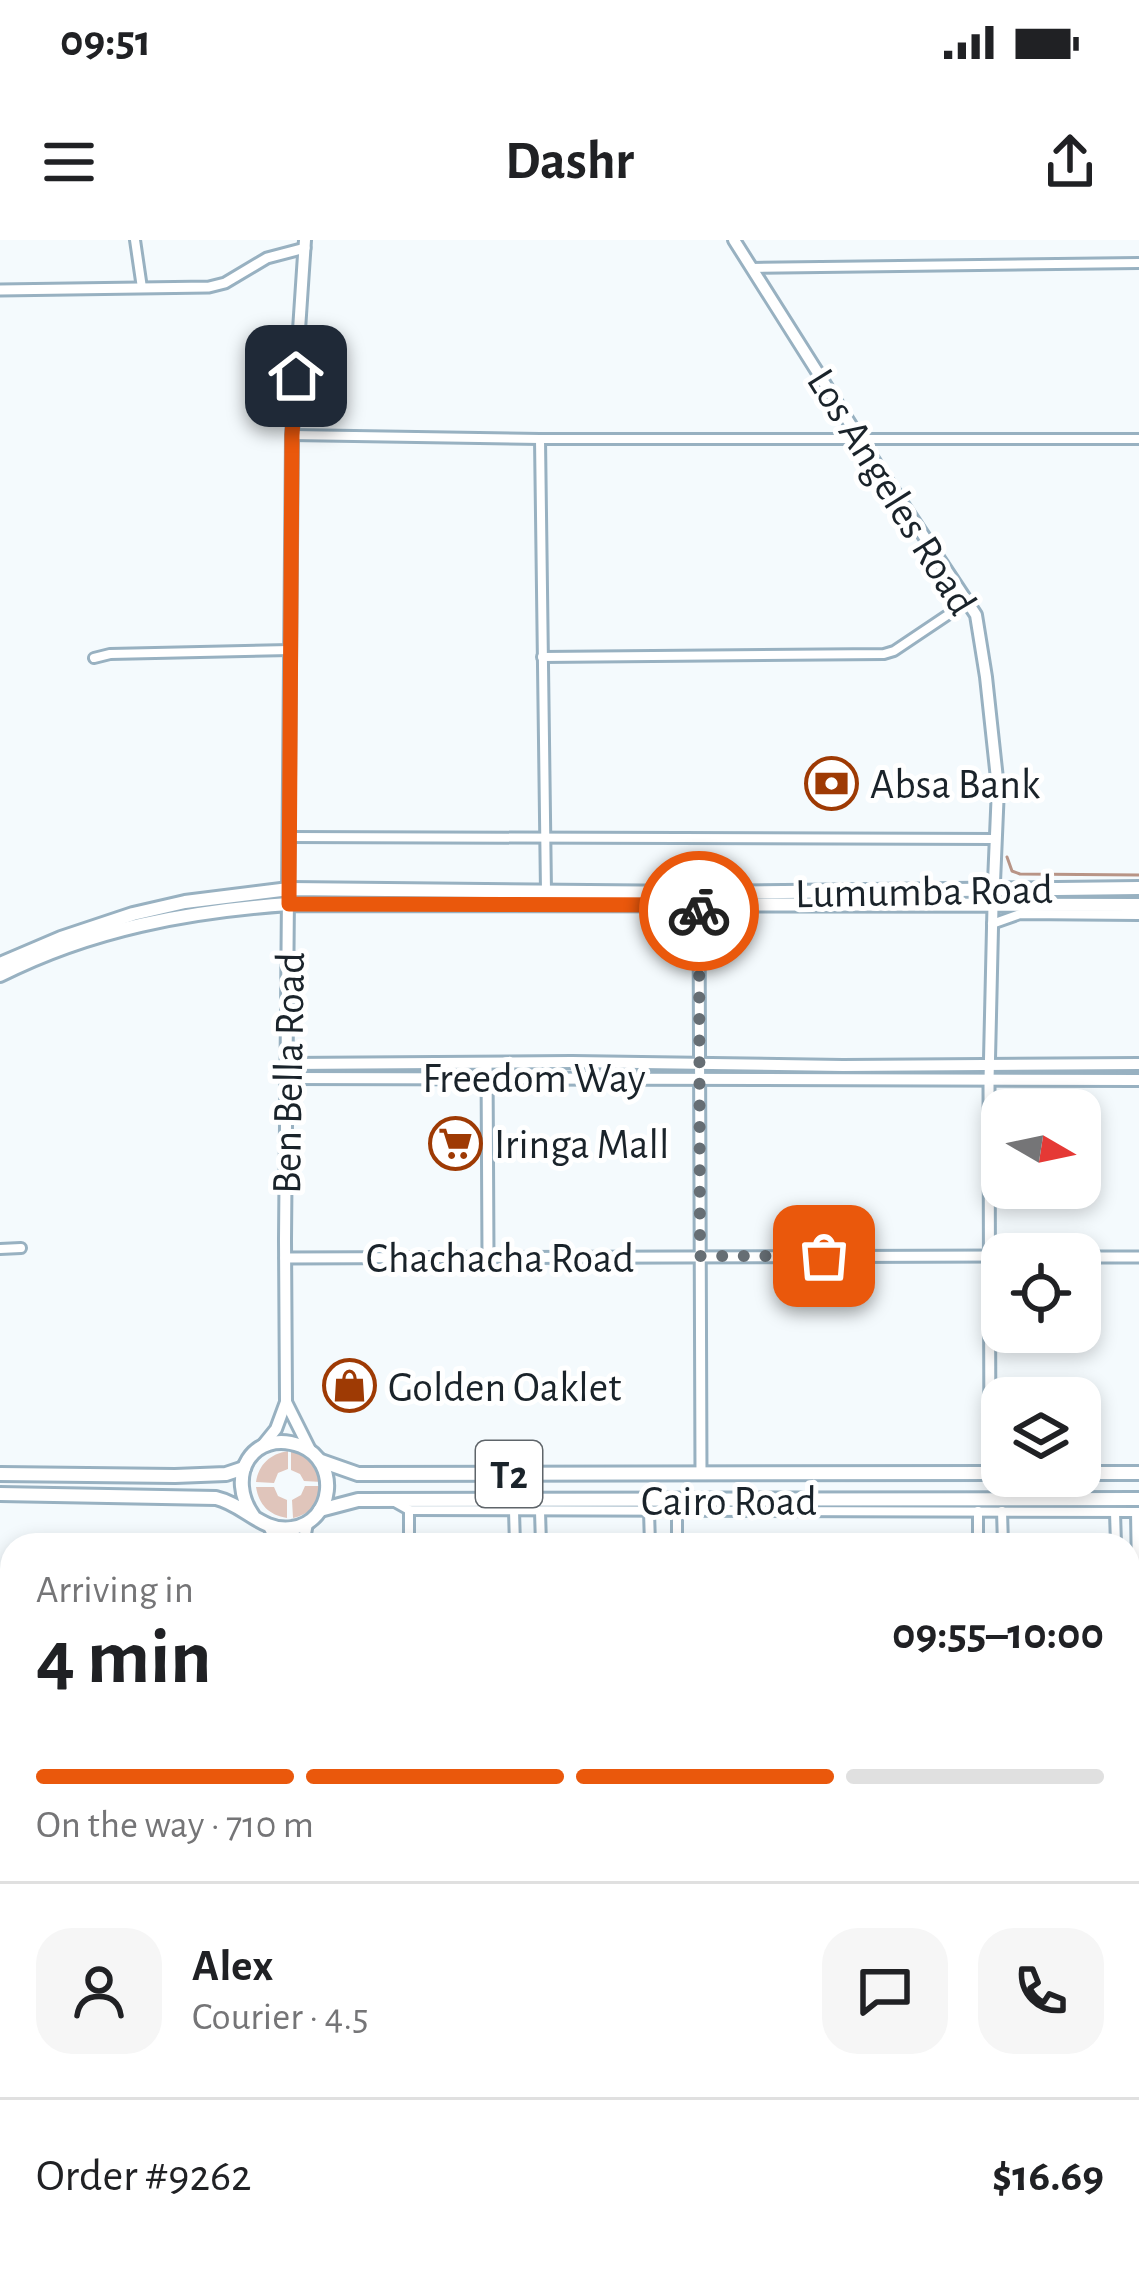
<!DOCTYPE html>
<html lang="en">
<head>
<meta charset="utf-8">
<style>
	:root { --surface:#fff; --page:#f6f6f6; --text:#202124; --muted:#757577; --line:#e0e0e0; --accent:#ea580c }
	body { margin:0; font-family:"Alegreya Sans",sans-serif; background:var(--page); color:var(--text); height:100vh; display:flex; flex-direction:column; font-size:45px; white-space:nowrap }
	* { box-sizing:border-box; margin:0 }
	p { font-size:39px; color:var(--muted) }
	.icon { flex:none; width:66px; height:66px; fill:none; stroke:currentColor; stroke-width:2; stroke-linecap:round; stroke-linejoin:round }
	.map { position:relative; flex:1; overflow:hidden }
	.panel { position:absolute; left:0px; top:1293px; width:1140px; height:747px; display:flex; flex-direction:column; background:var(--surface); border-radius:36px 36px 0 0; box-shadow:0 6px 18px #0003 }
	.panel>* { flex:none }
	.needle { width:78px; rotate:99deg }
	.tools { position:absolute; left:981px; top:849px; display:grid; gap:24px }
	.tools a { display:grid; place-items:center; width:120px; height:120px; border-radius:24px; background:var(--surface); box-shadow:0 6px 18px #0003; font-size:60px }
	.pin { position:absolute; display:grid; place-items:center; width:102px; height:102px; color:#fff; margin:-51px; border-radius:24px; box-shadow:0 6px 18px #0006 }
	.courier { position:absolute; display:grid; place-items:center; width:120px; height:120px; margin:-60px; border:9px solid #ea580c; border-radius:50%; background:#fff; color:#222; box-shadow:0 3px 15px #0007 }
	.headline em { font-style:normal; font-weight:700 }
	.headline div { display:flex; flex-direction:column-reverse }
	.headline { display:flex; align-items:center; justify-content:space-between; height:204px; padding:0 36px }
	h1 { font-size:78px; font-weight:700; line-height:90px }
	.bar { display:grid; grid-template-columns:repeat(4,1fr); gap:18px 12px; align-content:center; height:144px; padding:0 36px }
	.bar i { height:15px; border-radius:9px; background:var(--line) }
	.bar .current { background:var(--accent) }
	.bar p { grid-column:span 4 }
	.line { display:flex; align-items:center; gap:30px; padding:0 36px; border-top:3px solid var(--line) }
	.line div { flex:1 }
	.round { display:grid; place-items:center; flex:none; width:126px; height:126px; border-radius:36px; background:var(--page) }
	.status { display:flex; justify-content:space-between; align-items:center; height:84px; padding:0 60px; background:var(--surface); direction:ltr }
	.status svg { height:33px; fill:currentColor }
	header { display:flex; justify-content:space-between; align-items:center; height:156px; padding:0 36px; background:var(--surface); font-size:54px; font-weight:700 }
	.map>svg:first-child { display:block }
	.green { fill:#e0c5bb }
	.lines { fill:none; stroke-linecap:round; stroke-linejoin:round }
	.stream { stroke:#b89486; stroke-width:3 }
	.minor-casing { stroke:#98b1c1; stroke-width:14 }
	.tertiary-casing { stroke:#98b1c1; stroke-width:15 }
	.secondary-casing { stroke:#98b1c1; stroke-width:16 }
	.primary-casing { stroke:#98b1c1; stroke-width:18 }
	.minor { stroke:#fff; stroke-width:8 }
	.tertiary { stroke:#fff; stroke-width:9 }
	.secondary { stroke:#fff; stroke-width:10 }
	.primary { stroke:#fff; stroke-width:12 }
	.rail-casing { stroke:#535b61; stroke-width:8 }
	.rail { stroke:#fff; stroke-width:3; stroke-dasharray:9; stroke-linecap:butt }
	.done { stroke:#666e74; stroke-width:12; stroke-dasharray:0 21.6 }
	.route { stroke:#ea580c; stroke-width:15 }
	.labels { text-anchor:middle; stroke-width:10; stroke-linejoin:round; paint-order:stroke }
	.shield { fill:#fff; stroke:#5f656a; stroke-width:3 }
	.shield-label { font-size:39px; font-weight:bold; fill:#1a232a }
	.street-label { font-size:42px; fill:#1a232a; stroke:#fff }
	.poi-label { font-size:42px; fill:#1a232a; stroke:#fff; text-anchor:start }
</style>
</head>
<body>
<div class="status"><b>09:51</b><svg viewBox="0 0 49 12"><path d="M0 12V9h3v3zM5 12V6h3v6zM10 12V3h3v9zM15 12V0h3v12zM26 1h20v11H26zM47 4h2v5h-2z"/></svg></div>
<header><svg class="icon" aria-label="menu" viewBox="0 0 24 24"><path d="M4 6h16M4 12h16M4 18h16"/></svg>Dashr<svg class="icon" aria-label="share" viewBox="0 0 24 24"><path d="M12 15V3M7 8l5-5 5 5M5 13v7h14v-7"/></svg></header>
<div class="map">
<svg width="1139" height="2038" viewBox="0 0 1139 2038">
	<rect width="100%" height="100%" fill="#f4fafd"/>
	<g class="green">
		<path d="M288,1211V1229L278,1233L274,1243L256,1242C259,1224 270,1214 288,1211Z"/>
		<path d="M291,1211C310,1216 316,1225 322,1242L304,1241L300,1234L291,1230Z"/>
		<path d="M305,1246H322C318,1264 311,1274 293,1278L292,1260L301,1255Z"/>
		<path d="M256,1247H274L278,1256L287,1260V1278C269,1275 259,1265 256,1247Z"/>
	</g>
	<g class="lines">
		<g class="stream">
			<polyline points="1007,617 1012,631 1020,634 1139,635"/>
			<polyline points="1128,1673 1139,1673"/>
			<polyline points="270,2028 270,2038"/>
		</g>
		<defs>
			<g id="minor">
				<polyline points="135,0 142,48"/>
				<polyline points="752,28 1139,23"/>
				<polyline points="292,195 540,199 1139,199"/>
				<polyline points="540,199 546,652"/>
				<polyline points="542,417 884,414 894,411 967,362"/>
				<polyline points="94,418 110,414 290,410"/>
				<polyline points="288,597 995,599"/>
				<polyline points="992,684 1020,674 1139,675"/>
				<polyline points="0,1009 21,1008"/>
				<polyline points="393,1261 409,1270 1139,1272"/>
				<polyline points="409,1270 409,1305"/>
				<polyline points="514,1271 515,1305"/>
				<polyline points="540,1271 541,1305"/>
				<polyline points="649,1271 650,1305"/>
				<polyline points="677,1271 677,1305"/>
				<polyline points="978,1271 978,1305"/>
				<polyline points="1002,1271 1003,1305"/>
				<polyline points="1115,1272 1116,1305"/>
				<polyline points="1136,1272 1138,1391"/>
				<polyline points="0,1526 12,1527"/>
				<polyline points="0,1598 12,1598"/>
				<polyline points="0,1691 12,1691"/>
				<polyline points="1128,1835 1139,1835"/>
				<polyline points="825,2028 826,2038"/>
				<polyline points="586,2038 586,2028"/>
			</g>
			<g id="tertiary">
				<polyline points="0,50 209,47 225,43 267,18 305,8"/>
				<polyline points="699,665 701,1234"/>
				<polyline points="487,823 488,1016"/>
				<polyline points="1080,1017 1139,1017"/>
				<polyline points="285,1018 1002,1016"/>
				<polyline points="990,1233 989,841 993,666"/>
			</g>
			<g id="secondary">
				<polyline points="734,0 859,198 976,375 986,437 998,548 993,666"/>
				<polyline points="288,824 572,822 843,826 1139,824"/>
				<polyline points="288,838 1139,840"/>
				<polyline points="286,1162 311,1212"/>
				<polyline points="263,1205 276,1189 286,1162 285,1000 292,195 305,0"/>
				<polyline points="269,1286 278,1305"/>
				<polyline points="303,1305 307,1283"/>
				<polyline points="0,1938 12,1934"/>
				<polyline points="0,2008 12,1996"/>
				<polyline points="280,2028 280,2038"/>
				<polyline points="292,2028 292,2038"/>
			</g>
			<g id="primary">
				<polyline points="0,724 61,698 133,674 185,662 289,649 696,653 1139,648"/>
				<path d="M0,735C91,689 188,671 289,664L1139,665"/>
				<polyline points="321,1221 358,1234 1002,1233"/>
				<polyline points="1080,1233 1139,1233"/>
				<polyline points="0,1234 175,1236 226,1234 244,1228"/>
				<path d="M0,1254L216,1258C243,1264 263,1293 292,1288C334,1282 340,1222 301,1206C253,1188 224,1236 254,1277"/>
				<polyline points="320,1270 358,1260 1139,1259"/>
			</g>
		</defs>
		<use href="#minor" class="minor-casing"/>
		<use href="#tertiary" class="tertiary-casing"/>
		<use href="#secondary" class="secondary-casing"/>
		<use href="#primary" class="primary-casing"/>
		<use href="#minor" class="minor"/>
		<use href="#tertiary" class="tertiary"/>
		<use href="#secondary" class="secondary"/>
		<use href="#primary" class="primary"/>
		<defs>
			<g id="rail">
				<polyline points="1128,1450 1139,1452"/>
				<polyline points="1128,1500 1139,1500"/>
				<polyline points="0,1503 12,1503"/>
			</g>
		</defs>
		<use href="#rail" class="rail-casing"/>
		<use href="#rail" class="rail"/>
	</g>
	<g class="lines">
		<polyline class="done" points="699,671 700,1016 824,1016"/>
		<polyline class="route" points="296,136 292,195 289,664 699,665 699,671"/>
	</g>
	<defs>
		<symbol id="bank-ring" viewBox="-11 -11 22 22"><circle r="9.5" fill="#fff" stroke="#9e3a04" stroke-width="1.5"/><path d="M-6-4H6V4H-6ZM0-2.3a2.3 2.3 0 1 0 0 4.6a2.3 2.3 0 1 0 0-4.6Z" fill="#9e3a04"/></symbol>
		<symbol id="supermarket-ring" viewBox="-11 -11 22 22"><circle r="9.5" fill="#fff" stroke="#9e3a04" stroke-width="1.5"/><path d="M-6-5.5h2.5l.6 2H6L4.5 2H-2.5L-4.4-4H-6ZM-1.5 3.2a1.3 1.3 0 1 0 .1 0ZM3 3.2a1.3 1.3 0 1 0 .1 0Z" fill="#9e3a04"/></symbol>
		<symbol id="shop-ring" viewBox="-11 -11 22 22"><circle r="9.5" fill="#fff" stroke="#9e3a04" stroke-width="1.5"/><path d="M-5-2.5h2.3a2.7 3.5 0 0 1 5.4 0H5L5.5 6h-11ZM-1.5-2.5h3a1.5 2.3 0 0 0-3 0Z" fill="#9e3a04"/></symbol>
	</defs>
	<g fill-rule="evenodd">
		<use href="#bank-ring" x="802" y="514" width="59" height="59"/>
		<use href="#supermarket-ring" x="426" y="874" width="59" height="59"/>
		<use href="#shop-ring" x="320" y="1116" width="59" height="59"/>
	</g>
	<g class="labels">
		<rect class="shield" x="476" y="1201" width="66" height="66" rx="9"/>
		<g class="shield-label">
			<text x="509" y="1248">T2</text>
		</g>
		<g class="street-label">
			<text transform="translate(893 251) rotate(58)" y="15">Los Angeles Road</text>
			<text transform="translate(924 650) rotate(-1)" y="15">Lumumba Road</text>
			<text transform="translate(287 833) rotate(-89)" y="15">Ben Bella Road</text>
			<text x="534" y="852">Freedom Way</text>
			<text x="500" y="1032">Chachacha Road</text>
			<text x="729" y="1275">Cairo Road</text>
		</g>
		<g class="poi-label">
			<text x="870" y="558">Absa Bank</text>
			<text x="494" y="918">Iringa Mall</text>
			<text x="388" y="1161">Golden Oaklet</text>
		</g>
	</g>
</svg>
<div class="tools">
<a><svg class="needle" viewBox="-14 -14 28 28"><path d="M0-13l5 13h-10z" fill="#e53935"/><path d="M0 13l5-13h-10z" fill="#757577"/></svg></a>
<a><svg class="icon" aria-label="locate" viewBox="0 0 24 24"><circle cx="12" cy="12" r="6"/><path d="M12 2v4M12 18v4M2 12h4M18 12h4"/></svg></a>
<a><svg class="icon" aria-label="layers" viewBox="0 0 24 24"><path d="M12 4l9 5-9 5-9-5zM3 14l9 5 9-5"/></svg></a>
</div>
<div class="pin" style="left:824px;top:1016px;background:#ea580c"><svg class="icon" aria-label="bag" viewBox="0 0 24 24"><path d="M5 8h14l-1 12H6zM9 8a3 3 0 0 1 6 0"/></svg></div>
<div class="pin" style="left:296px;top:136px;background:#1f2937"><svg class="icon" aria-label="home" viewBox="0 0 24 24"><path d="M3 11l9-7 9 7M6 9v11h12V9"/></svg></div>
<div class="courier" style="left:699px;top:671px"><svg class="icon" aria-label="bike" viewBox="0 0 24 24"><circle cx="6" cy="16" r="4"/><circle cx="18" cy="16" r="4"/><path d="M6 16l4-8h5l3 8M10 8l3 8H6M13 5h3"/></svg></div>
<section class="panel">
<div class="headline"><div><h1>4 min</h1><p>Arriving in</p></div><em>09:55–10:00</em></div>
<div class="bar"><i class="current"></i><i class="current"></i><i class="current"></i><i></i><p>On the way · 710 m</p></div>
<div class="line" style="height:216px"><a class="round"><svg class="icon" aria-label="person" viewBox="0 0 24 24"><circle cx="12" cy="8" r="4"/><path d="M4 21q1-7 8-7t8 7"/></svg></a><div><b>Alex</b><p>Courier · 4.5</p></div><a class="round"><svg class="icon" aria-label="chat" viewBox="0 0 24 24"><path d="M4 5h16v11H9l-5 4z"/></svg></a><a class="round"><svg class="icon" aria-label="phone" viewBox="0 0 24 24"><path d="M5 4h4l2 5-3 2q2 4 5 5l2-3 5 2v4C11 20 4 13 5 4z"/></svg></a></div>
<div class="line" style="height:156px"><div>Order #9262</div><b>$16.69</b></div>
</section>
</div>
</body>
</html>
